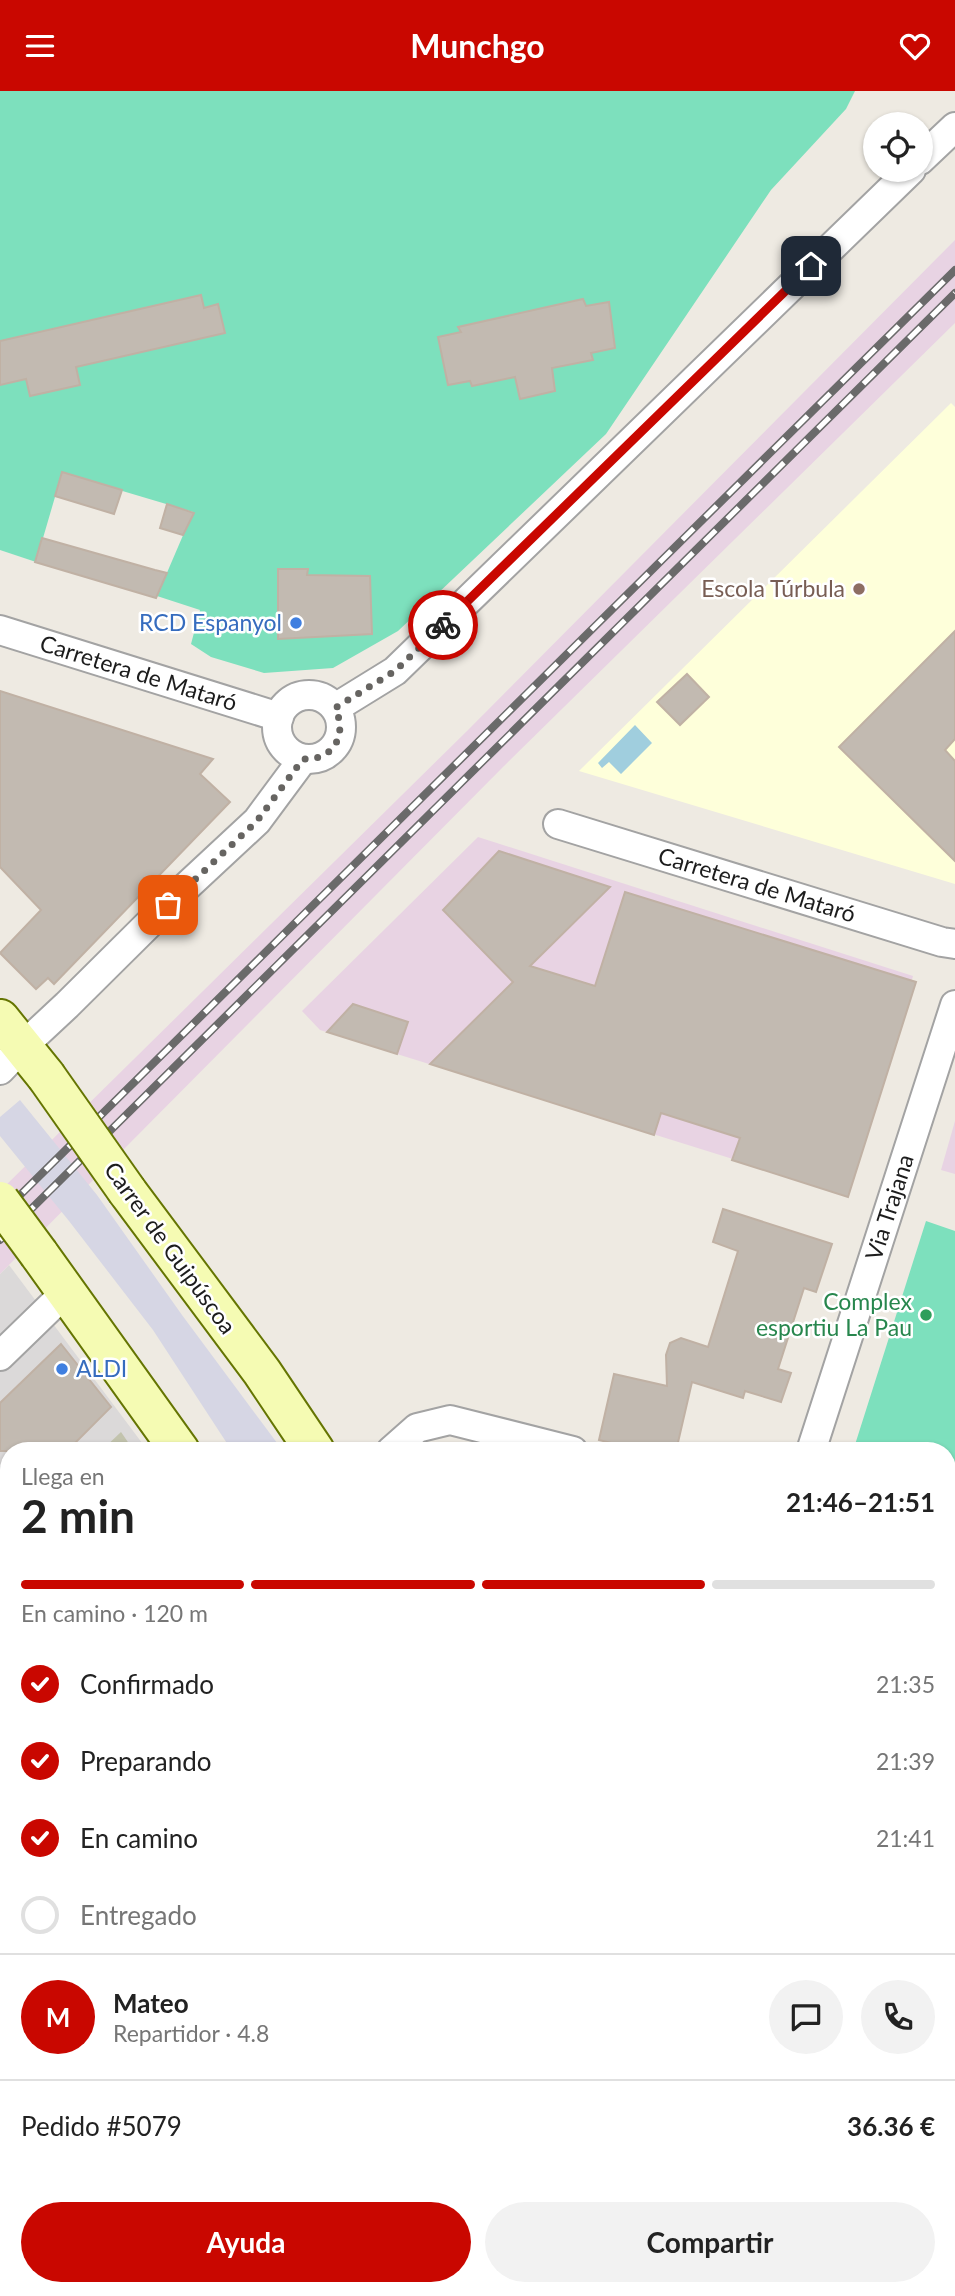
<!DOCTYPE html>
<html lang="es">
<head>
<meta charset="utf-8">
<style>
	:root { --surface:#fff; --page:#f2f2f2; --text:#222; --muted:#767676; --line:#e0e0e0; --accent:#c90700 }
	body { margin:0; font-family:Lato,sans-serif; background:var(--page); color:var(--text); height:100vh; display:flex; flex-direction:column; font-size:26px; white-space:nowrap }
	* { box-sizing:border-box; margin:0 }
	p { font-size:23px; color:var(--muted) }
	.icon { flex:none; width:38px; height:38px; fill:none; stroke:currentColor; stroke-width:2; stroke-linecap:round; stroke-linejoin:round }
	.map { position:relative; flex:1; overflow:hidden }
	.side { position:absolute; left:0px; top:1351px; width:956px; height:854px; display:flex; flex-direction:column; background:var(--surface); border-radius:28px 28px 0 0; box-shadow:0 2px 5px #0004 }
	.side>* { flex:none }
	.controls { position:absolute; left:863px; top:21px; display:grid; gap:14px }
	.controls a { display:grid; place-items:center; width:70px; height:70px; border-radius:50%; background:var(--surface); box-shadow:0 2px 5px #0004; font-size:35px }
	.pin { position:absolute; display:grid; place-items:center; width:60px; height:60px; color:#fff; margin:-30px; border-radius:14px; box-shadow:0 4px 10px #0006 }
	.courier { position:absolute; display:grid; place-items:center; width:70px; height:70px; margin:-35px; border:5px solid #c90700; border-radius:50%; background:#fff; color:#222; box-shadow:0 2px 9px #0007 }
	.overview em { font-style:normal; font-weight:700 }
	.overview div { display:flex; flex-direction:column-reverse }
	.overview { display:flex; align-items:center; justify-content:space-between; height:119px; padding:0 21px }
	h1 { font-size:46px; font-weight:700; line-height:52px }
	.bar { display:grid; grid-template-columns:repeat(4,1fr); gap:10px 7px; align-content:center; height:84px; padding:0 21px }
	.bar i { height:9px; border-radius:5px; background:var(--line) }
	.bar .current { background:var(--accent) }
	.bar p { grid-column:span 4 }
	.line { display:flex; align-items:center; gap:18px; padding:0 21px; border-top:2px solid var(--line) }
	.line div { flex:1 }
	.round { display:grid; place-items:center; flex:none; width:74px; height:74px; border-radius:37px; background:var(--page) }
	ol { padding:0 21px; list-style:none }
	li { display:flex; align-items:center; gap:21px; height:77px }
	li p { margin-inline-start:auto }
	li .icon { padding:7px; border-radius:50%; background:var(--accent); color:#fff; stroke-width:4 }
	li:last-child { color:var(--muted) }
	li i { width:38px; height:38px; border:4px solid var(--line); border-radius:50% }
	.action { display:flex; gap:14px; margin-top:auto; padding:14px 21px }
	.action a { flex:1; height:80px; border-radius:42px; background:var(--accent); color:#fff; font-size:28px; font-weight:700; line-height:80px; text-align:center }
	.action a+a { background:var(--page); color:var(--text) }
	header { display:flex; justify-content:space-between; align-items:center; height:91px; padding:0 21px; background:var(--accent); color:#fff; font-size:32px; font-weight:700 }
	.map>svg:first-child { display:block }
	.residential { fill:#dbd9d9 }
	.industrial { fill:#e8d3e3 }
	.education { fill:#feffda }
	.construction { fill:#c2c3ad }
	.pitch { fill:#7de0bd }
	.plaza { fill:#d6d6e4 }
	.water { fill:#a0cede }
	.building { fill:#c2bab1; stroke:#c0b1a4; stroke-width:2 }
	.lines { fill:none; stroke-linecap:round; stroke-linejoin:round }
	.street-casing { stroke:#a3a3a3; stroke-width:32 }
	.secondary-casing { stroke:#657502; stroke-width:42 }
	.street { stroke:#fff; stroke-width:28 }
	.secondary { stroke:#f5fbb3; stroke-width:38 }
	.rail-casing { stroke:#6a6a6a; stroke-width:8 }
	.rail { stroke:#fff; stroke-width:5; stroke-dasharray:16; stroke-linecap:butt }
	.secondary-bridge-casing { stroke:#657502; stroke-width:42; stroke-linecap:butt }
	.secondary-bridge { stroke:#f5fbb3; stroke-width:38 }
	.done { stroke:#666461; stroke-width:7; stroke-dasharray:0 12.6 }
	.route { stroke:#c90700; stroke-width:9 }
	.education-dot { fill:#8d6e63; stroke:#fff; stroke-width:2.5 }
	.shop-dot { fill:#3f7fe0; stroke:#fff; stroke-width:2.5 }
	.leisure-dot { fill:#2e9e5b; stroke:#fff; stroke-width:2.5 }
	.labels { text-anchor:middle; stroke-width:5; stroke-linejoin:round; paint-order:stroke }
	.education-label { font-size:23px; fill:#785e54; stroke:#fff; text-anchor:end }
	.shop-label { font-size:23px; fill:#366cbe; stroke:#fff; text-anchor:end }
	.street-label { font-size:23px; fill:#1c1c1c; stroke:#fff }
	.leisure-label { font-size:23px; fill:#27864d; stroke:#fff; text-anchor:end }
</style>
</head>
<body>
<header><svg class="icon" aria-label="menu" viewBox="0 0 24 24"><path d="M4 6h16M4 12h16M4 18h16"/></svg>Munchgo<svg class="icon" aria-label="heart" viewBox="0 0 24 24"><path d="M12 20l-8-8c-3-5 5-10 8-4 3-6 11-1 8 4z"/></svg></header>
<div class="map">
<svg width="955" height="2205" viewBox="0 0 955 2205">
	<rect width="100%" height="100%" fill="#eeeae2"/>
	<polygon class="residential" points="9,1174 148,1360 9,1360 9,1818 0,1827 0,1183"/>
	<g class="industrial">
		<polygon points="955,149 955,232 503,676 0,1183 0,1100 467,640"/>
		<polygon points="478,746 913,885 845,1103 320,939 302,920"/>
		<polygon points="955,1030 955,1083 941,1079"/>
		<polygon points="9,1818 9,2196 692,2196 697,2205 0,2205 0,1827"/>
	</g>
	<g class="education">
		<polygon points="951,312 955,316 955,793 579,680"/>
		<polygon points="955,1539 955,1680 947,1667 947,1544"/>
	</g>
	<g class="construction">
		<polygon points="121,1341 134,1360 101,1360"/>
		<polygon points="9,1448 9,1698 0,1707 0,1456"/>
	</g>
	<g class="pitch">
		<polygon points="0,0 855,0 846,18 771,99 606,343 398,540 333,577 264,582 211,566 191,553 200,519 157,505 193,421 62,382 36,471 0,459"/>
		<polygon points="926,1130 955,1140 955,1408 947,1413 947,1360 853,1360"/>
	</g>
	<g class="plaza">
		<polygon points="20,1009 97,1104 182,1224 283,1360 232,1360 153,1239 69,1130 0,1045 0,1026"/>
		<polygon points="947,1666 955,1680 955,1785 947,1771"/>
		<polygon points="947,2007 955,2020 955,2163 947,2149"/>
		<polygon points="744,2196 808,2196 814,2205 749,2205"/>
	</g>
	<polygon class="water" points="635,634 652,652 621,683 609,671 602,677 598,672"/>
	<g class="building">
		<polygon points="201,204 204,217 218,213 225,242 76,276 80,294 30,305 26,288 0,294 0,250"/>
		<polygon points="583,208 586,215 609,211 615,257 591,262 593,269 552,277 555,300 520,308 515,286 472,295 470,290 448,294 438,246 461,241 458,236"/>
		<polygon points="62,381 122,399 114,423 55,405"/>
		<polygon points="167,413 194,422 183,444 160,437"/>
		<polygon points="42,447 155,479 167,482 156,507 35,471"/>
		<polygon points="278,478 308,478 307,484 370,485 372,543 278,548"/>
		<polygon points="955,540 955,648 945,659 955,670 955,770 839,656"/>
		<polygon points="687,583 709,606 680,634 657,611"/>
		<polygon points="0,600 213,668 200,683 230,711 54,893 48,887 36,898 0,862 41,819 0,776"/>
		<polygon points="499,760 610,796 530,875 595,895 625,801 916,891 848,1106 732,1069 740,1047 661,1022 654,1044 430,973 513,891 443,819"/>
		<polygon points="353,913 408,931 397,963 327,941"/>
		<polygon points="723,1118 832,1153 816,1201 804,1197 778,1278 791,1282 781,1311 745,1300 743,1307 692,1291 676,1360 644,1360 599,1349 614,1283 667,1295 666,1264 670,1252 681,1247 708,1256 738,1160 713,1151"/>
		<polygon points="61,1253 111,1316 67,1360 0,1360 0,1312"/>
	</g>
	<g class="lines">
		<defs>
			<g id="street">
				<polyline points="920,69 955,36"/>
				<path id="s1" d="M0,539L279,626"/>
				<circle cx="309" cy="636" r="32"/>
				<polyline points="335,617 395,580 911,79"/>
				<path id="s2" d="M558,733L942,851L955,853"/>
				<polyline points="0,979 23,955 67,914 186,796 257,730 303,668"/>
				<polyline points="0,1265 67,1200"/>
				<polyline points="391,1360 417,1337 450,1329 573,1360"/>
				<path id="s3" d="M811,1360L955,914"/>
				<polyline points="947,1469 955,1464"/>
				<polyline points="0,1791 9,1782"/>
				<polyline points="321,2205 337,2196"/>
			</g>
			<g id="secondary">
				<polyline points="0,928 46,985"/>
				<polyline points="127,1100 262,1281 315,1360"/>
				<polyline points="39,1163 180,1360"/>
				<polyline points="718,2196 723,2205"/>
				<polyline points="830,2196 836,2205"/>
			</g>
		</defs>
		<use href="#street" class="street-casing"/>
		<use href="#secondary" class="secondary-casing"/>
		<use href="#street" class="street"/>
		<use href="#secondary" class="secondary"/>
		<defs>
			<g id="rail">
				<polyline points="0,1124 955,179"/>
				<polyline points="0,1149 955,202"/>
			</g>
		</defs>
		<use href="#rail" class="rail-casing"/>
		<use href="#rail" class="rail"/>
		<defs>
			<g id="secondary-bridge">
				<polyline points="46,985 127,1100"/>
				<polyline points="0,1110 39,1163"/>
			</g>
		</defs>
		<use href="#secondary-bridge" class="secondary-bridge-casing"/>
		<use href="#secondary-bridge" class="secondary-bridge"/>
	</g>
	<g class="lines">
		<path class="done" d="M168,814L257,730L303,668C334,670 348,643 335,617L395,580L443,534"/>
		<polyline class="route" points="443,534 811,175"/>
	</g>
	<circle class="education-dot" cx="859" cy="498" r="7"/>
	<g class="shop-dot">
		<circle cx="296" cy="532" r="7"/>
		<circle cx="62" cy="1278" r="7"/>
	</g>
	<circle class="leisure-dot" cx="926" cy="1224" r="7"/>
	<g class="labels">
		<g class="education-label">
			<text x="845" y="506">Escola Túrbula</text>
		</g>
		<g class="shop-label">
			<text x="282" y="540">RCD Espanyol</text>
			<text x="76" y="1286" text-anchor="start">ALDI</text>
		</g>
		<g class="street-label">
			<text dy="8" stroke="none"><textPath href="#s1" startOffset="145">Carretera de Mataró</textPath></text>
			<text dy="8" stroke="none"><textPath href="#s2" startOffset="208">Carretera de Mataró</textPath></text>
			<text dy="8" stroke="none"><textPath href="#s3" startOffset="256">Via Trajana</textPath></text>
			<text transform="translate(170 1157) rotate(54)" y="8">Carrer de Guipúscoa</text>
		</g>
		<g class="leisure-label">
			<text x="912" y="1219">Complex<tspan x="912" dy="26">esportiu La Pau</tspan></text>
		</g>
	</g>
</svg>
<div class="controls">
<a><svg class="icon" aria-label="locate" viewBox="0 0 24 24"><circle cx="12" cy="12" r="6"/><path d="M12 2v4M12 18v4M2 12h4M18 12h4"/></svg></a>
</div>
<div class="pin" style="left:168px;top:814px;background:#ea580c"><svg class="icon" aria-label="bag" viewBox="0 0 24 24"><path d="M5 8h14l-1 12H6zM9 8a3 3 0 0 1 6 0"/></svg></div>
<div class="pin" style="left:811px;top:175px;background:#1f2937"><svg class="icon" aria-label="home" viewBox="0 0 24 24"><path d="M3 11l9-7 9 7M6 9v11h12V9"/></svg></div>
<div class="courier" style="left:443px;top:534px"><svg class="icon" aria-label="bike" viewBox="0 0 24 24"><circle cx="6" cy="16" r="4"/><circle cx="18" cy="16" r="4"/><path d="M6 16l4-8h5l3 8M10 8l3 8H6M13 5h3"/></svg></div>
<section class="side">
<div class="overview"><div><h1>2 min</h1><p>Llega en</p></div><em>21:46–21:51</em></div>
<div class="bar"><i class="current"></i><i class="current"></i><i class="current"></i><i></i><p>En camino · 120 m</p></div>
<ol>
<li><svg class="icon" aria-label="check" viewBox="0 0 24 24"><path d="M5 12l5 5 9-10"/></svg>Confirmado<p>21:35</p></li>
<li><svg class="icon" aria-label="check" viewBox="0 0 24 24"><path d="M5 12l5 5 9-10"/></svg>Preparando<p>21:39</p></li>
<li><svg class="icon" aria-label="check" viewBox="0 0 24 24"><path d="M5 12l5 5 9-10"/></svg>En camino<p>21:41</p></li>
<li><i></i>Entregado</li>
</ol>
<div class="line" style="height:126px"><b class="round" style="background:var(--accent);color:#fff">M</b><div><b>Mateo</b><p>Repartidor · 4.8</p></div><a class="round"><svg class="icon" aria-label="chat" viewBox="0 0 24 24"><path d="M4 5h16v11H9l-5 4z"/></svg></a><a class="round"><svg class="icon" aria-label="phone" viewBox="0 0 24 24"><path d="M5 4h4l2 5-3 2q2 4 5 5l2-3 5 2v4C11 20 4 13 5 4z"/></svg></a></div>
<div class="line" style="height:91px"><div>Pedido #5079</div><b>36.36 €</b></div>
<div class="action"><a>Ayuda</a><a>Compartir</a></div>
</section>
</div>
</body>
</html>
